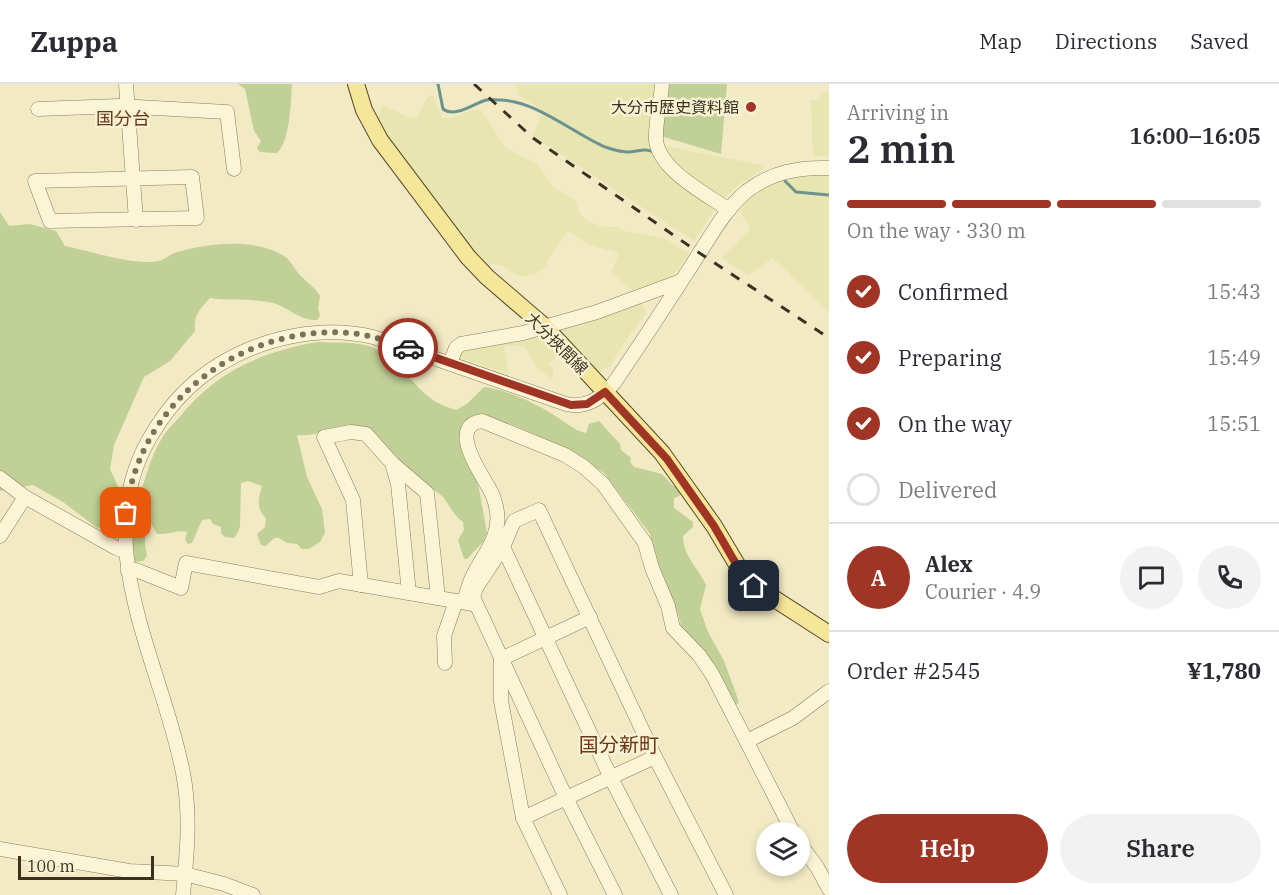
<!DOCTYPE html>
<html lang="en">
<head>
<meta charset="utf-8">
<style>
	:root { --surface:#fff; --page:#f2f2f3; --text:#2b2b33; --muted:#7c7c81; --line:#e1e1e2; --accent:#a03525 }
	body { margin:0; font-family:"IBM Plex Serif","Noto Sans JP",serif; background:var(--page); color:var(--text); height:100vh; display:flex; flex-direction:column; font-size:22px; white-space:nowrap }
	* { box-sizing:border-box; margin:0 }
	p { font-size:20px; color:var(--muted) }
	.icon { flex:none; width:33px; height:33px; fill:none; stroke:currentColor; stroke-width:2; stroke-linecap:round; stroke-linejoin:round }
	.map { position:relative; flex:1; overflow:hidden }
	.panel { display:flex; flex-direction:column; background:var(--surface); width:450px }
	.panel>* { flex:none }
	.fabs { position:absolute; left:756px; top:738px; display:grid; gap:12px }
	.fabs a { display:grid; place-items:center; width:54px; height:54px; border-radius:50%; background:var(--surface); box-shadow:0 3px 9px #0003; font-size:30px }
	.scale { position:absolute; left:18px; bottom:15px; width:136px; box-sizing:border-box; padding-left:6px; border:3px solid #3c311e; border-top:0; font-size:16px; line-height:21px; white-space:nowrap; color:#3c311e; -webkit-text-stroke:4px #f8f2d4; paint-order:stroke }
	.pin { position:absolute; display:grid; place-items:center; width:51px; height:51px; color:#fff; margin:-26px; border-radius:12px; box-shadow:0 3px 9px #0006 }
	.courier { position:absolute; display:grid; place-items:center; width:60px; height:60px; margin:-30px; border:4px solid #a03525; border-radius:50%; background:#fff; color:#222; box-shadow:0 2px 8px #0007 }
	.headline em { font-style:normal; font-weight:600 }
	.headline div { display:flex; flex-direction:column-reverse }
	.headline { display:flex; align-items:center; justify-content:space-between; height:102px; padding:0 18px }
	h1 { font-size:39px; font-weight:600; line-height:45px }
	.bar { display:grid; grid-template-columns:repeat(4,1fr); gap:9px 6px; align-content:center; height:72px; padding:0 18px }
	.bar i { height:8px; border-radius:4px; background:var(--line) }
	.bar .current { background:var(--accent) }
	.bar p { grid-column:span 4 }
	.line { display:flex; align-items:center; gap:15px; padding:0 18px; border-top:2px solid var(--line) }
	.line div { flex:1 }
	.round { display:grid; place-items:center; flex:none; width:63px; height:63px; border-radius:32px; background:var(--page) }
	ol { padding:0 18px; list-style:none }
	li { display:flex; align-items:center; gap:18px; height:66px }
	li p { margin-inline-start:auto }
	li .icon { padding:6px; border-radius:50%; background:var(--accent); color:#fff; stroke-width:4 }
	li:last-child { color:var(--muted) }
	li i { width:33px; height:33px; border:3px solid var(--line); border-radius:50% }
	.cta { display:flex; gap:12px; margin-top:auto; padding:12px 18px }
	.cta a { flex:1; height:69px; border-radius:36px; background:var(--accent); color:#fff; font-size:24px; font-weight:600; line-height:69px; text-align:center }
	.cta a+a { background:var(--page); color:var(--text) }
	header { display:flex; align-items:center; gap:36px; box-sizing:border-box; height:84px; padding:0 30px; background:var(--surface); border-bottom:2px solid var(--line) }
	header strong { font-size:28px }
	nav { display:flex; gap:33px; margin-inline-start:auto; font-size:21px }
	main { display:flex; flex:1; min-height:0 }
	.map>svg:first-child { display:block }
	.farmland { fill:#e7e6b0 }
	.green { fill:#c1d096 }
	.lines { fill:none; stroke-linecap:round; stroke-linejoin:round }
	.stream { stroke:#6c938f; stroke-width:3 }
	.minor-casing { stroke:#8d7c59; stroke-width:15 }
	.major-casing { stroke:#5a492d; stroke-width:18 }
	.minor { stroke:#fbf5d8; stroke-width:14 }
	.major { stroke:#f6e699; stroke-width:16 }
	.rail { stroke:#3c311e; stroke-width:3; stroke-dasharray:10 10; stroke-linecap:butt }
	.done { stroke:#7b7258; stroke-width:6; stroke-dasharray:0 10.8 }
	.route { stroke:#a03525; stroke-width:8 }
	.poi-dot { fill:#a03525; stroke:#f8f2d4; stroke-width:2 }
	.labels { text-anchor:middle; stroke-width:5; stroke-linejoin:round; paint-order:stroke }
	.poi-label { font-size:16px; fill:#3c311e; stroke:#f8f2d4; text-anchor:end }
	.street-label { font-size:16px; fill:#3c311e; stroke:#f8f2d4 }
	.neighbourhood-label { font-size:18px; fill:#6b371a; stroke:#f8f2d4 }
	.quarter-label { font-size:20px; fill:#6b371a; stroke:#f8f2d4 }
</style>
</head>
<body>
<header>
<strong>Zuppa</strong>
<nav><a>Map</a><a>Directions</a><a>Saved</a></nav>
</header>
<main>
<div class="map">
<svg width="829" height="811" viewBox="0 0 829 811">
	<rect width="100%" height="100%" fill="#f1eac4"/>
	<g class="farmland">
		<polygon points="516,0 658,0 654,69 716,123 694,157 533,52 543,26 522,14 518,11"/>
		<polygon points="829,8 829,73 813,72 811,16 820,16 821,10"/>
		<polygon points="433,11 442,34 452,34 472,26 481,26 506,64 537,80 553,103 575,116 581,132 588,137 602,143 616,143 628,148 662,153 689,169 669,197 658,202 654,198 651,201 654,204 636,210 611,187 617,176 618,169 588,160 568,147 547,177 548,182 534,191 521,193 501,181 491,180 486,182 470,166 376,38 383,21 406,32 418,35 420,26 427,14"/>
		<polygon points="665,62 762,81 765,84 738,101 724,114 682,86 665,68"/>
		<polygon points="829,89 829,228 773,174 748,191 721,174 749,147 749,143 740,128 743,121 752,113 767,102 795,92"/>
		<polygon points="640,216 646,229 624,259 610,282 598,289 557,245"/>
		<polygon points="538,247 560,269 549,280 554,287 552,295 538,285 524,262 504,262 509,290 455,272 458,266"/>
	</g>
	<g class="green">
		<path d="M238,0H292C291,17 290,58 277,69L260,68L257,64L261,57L254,47L245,5Z"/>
		<polygon points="667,0 727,0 721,70 661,52"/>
		<path d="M0,128L9,142L30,140L56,147L65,162C92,167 132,182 159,177C165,176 170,170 175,169C207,159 258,153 287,174C291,178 294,184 298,189C305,197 314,202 320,212L318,224L320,232L317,236C300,237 288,223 273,219C252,214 230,217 210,214C200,225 193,232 195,247L170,277L144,293L114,361L110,385L121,409L114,449L96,443L63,418L33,401L0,407Z"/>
		<path d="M318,258C336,259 358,257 374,264C401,276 413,305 438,319C444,322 450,324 456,326L467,320L484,303C508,306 534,319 554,331C565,338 573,346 586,349L589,340L599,337L620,360L621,366L631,374L630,378L634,383L662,390L673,402H678L682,409L679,412L674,414V424L693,438V443L683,452C683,472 699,485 706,501L700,525L708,548L724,577L739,618L736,621L715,581L681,541L678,530L652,470L650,450L604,389L564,363L513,341L481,329L470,335L473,385L479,405L487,449L484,457L467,475H464L458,456L464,446L463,438C453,431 450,422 443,413C435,405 424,403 416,395C399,381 385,363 371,347C348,335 320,354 297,351L307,393L322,425L325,449L320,458L309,465H302L297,460L287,459L279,454H274L266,462L261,461L257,450L265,443L266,434C256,425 258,415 262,402L248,397L241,399L240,442L238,448L234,454L225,453L221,449V443L213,440L210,435L202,436L192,459L188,460L185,456L187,448C178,445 168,451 157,450L150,438H146L145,460L147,472L143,477L135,478C126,455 133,429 141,407C147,389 151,372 161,356C165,348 172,341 178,335C215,288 260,268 318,258Z"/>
	</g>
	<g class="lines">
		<g class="stream">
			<path d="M438,0L443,25C455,34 473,20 486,16C490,15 495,16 500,16C537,17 571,48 605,63C612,65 620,68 628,68C637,68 646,63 655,69"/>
			<polyline points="785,97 796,108 829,111"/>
		</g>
		<defs>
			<g id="minor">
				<polyline points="126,0 136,136"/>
				<path d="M662,0C661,18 655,38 656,56C659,86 706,110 729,126"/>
				<polyline points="38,25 119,22 227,28 234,85"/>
				<polygon points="192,93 197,134 50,137 35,97"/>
				<polyline points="450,279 456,264 461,260 523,249 597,228 681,197"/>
				<polyline points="392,379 427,409 438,514"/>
				<polyline points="0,394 25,413 116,464 125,467"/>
				<polyline points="0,452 25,413"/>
				<polyline points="503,463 611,694 671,811"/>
				<polyline points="128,487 136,486 181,504 186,479 319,503 339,497 473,520"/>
				<polyline points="361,501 353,416 324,353 351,348 366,350 392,379 398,400 409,509"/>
				<path d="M464,518C466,511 468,503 471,496C480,474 501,455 497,428C496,421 494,413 490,406C483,392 446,342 482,337L565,371L584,383L603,400L645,459L652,484L668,522L673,544L699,571L712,590L793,748"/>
				<polyline points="445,579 444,552 456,517"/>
				<polyline points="747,657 793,634 829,607"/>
				<polyline points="523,734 655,673"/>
				<polyline points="800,760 817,783 829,805"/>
				<polyline points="0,765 129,787 185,790 224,800 253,811"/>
				<path d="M183,811C187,770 191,730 183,689C162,578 84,456 154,347C171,319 192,297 220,280C265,253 322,241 373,253L566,320C586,325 601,314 614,299C642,258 670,215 697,173C712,150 726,124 747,107C772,88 799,83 829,84"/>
				<polyline points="560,811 523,734 501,617 501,575 590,533"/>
				<polyline points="615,811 566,714 473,513 476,504 503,463 514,437 539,426 655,673 726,811"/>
			</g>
			<polyline id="major" points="356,0 364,26 380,56 468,173 487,193 544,242 662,369 714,442 739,484 750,499 829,550"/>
		</defs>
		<use href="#minor" class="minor-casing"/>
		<use href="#major" class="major-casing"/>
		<use href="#minor" class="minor"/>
		<use href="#major" class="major"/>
		<polyline class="rail" points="474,0 533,54 695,166 829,254"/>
	</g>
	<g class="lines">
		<path class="done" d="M126,429C138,318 242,240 351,249C371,251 390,258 408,264"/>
		<polyline class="route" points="408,264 571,321 587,320 605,308 667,375 714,442 743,492 754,502"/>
	</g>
	<circle class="poi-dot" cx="751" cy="23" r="6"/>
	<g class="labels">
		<g class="poi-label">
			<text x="739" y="29">大分市歴史資料館</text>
		</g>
		<g class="street-label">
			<text transform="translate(557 259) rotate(45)" y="6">大分挾間線</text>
		</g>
		<g class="neighbourhood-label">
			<text x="123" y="41">国分台</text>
		</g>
		<g class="quarter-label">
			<text x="619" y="668">国分新町</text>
		</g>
	</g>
</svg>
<div class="fabs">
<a><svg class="icon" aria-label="layers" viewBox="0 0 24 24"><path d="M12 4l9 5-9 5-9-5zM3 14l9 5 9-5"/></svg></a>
</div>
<div class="scale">100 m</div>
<div class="pin" style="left:126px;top:429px;background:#ea580c"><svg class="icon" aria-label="bag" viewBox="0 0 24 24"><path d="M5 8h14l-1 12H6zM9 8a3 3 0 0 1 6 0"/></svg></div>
<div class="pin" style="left:754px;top:502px;background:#1f2937"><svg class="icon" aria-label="home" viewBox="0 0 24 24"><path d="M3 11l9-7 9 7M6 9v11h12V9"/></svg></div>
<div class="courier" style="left:408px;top:264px"><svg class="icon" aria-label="car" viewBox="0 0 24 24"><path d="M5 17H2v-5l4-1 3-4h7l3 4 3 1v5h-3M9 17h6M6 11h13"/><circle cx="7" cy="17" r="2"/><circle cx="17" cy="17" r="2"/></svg></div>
</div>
<section class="panel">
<div class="headline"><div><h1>2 min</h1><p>Arriving in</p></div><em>16:00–16:05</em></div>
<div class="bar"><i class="current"></i><i class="current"></i><i class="current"></i><i></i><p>On the way · 330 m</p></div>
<ol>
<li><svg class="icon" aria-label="check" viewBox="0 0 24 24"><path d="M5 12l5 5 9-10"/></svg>Confirmed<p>15:43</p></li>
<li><svg class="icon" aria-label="check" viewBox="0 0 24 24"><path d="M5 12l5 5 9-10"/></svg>Preparing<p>15:49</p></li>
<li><svg class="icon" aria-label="check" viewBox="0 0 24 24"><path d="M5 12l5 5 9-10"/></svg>On the way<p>15:51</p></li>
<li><i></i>Delivered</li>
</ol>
<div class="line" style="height:108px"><b class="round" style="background:var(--accent);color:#fff">A</b><div><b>Alex</b><p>Courier · 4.9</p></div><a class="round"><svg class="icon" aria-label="chat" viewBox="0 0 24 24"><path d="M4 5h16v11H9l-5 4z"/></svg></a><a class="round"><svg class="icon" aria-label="phone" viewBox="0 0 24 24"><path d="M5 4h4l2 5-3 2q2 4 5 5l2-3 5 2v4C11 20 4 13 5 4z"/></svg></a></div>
<div class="line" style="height:78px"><div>Order #2545</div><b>¥1,780</b></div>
<div class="cta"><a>Help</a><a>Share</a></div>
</section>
</main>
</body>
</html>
